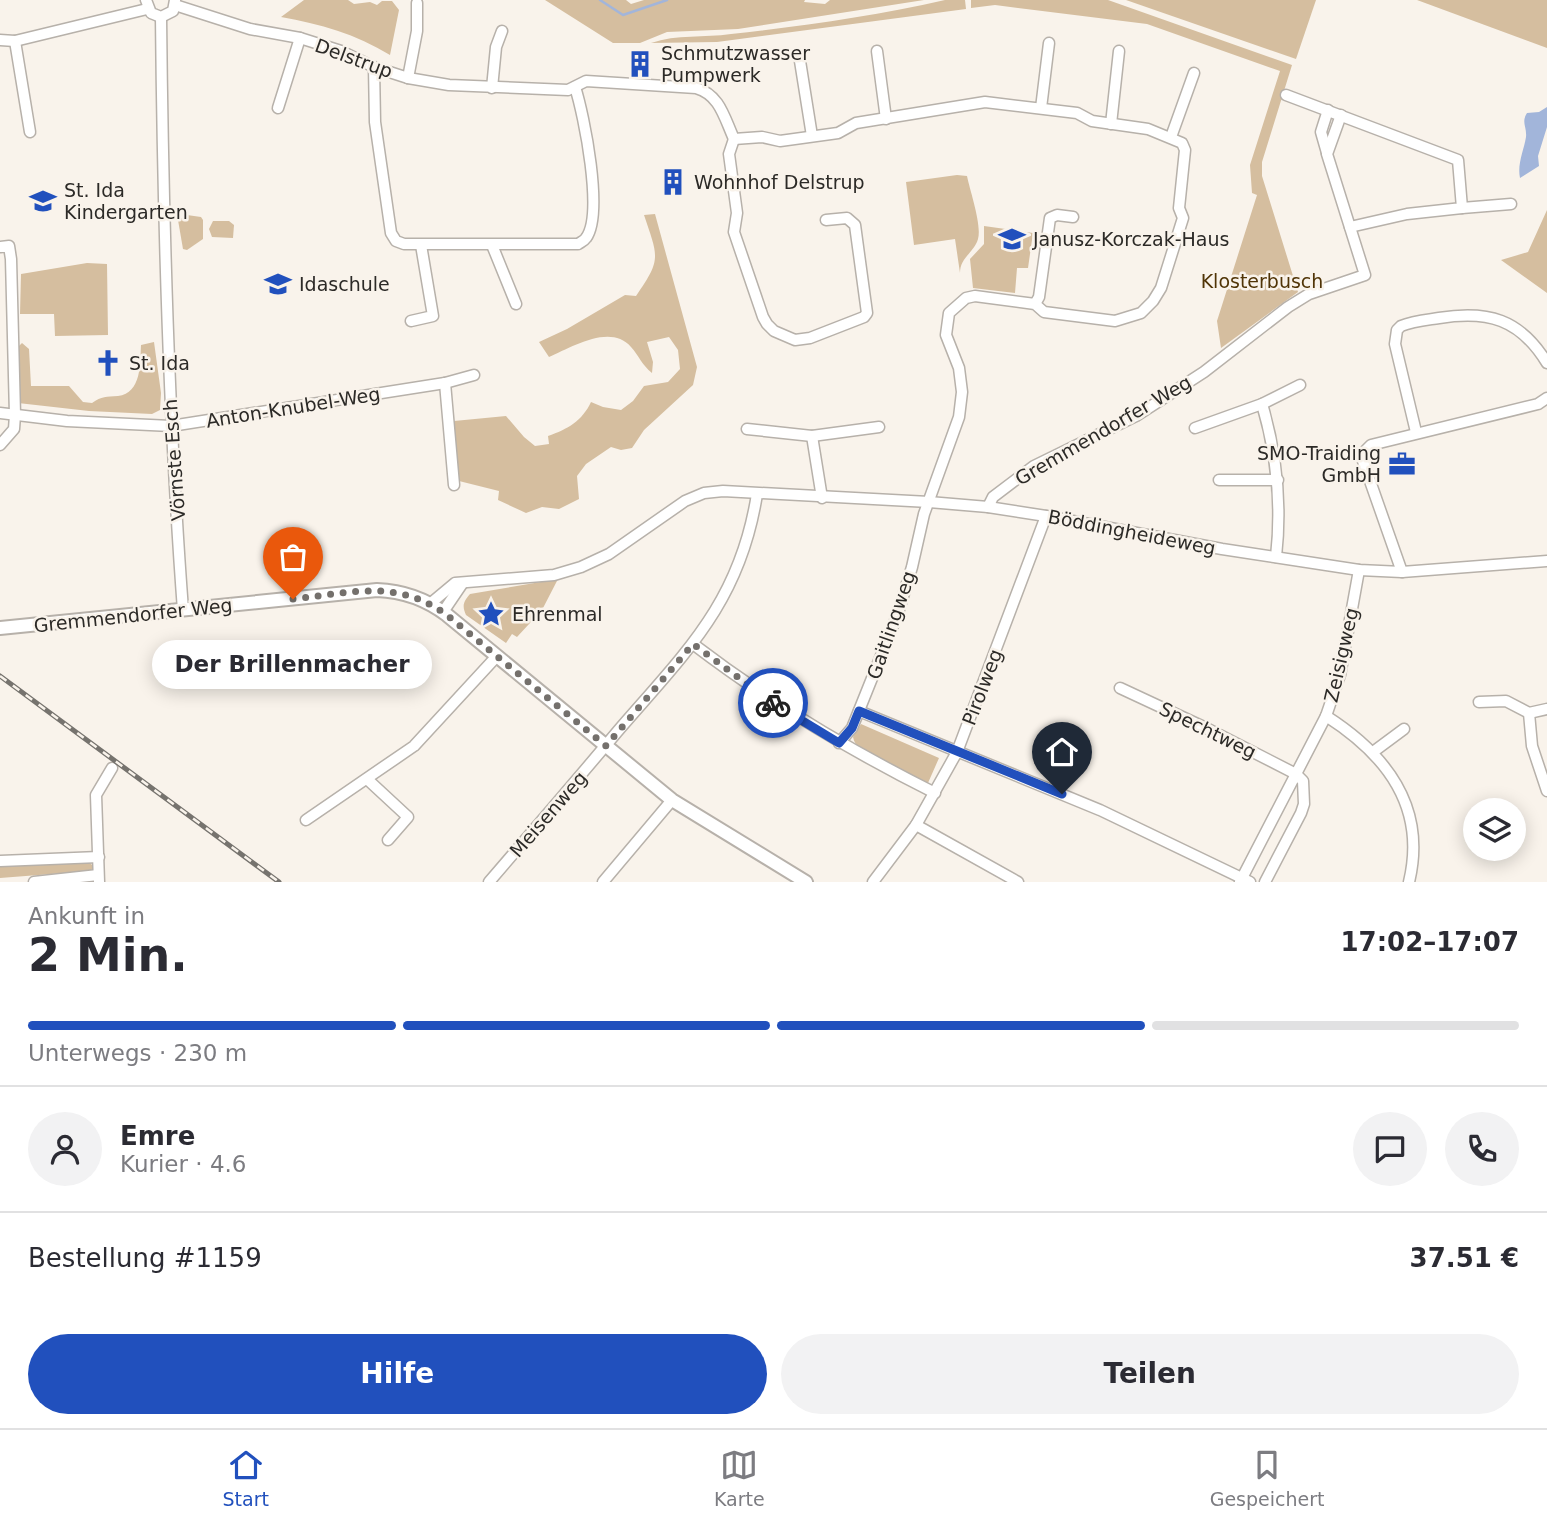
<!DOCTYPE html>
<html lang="de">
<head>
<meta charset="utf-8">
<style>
	:root { --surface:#fff; --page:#f2f2f3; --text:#2b2b33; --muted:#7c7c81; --line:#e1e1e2; --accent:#2150bd }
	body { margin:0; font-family:"DejaVu Sans",sans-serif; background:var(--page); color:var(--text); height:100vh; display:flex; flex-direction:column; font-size:26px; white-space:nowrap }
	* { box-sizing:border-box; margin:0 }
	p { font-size:23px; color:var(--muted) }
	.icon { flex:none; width:38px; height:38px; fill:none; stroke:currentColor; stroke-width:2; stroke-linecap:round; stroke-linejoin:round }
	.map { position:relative; height:882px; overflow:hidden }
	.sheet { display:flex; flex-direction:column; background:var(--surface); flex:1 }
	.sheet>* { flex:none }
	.controls { position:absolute; left:1463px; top:798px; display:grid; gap:14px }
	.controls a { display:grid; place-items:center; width:63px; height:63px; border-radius:50%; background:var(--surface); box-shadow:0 4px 18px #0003; font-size:35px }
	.pin { position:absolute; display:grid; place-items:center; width:60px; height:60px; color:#fff; margin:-72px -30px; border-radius:50% 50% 50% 0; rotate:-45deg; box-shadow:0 0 7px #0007 }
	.pin .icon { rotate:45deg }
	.courier { position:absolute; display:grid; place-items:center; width:70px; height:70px; margin:-35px; border:5px solid #2150bd; border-radius:50%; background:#fff; color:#222; box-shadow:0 2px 9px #0007 }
	.bubble { position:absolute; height:49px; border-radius:24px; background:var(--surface); box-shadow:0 4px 18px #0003; font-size:23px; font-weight:600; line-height:49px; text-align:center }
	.overview em { font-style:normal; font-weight:600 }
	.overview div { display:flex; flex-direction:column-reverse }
	.overview { display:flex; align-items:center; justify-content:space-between; height:119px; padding:0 28px }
	h1 { font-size:46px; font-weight:600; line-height:52px }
	.bar { display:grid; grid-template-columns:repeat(4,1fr); gap:10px 7px; align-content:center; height:84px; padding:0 28px }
	.bar i { height:9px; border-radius:5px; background:var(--line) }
	.bar .current { background:var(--accent) }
	.bar p { grid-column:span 4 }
	.line { display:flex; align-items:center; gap:18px; padding:0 28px; border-top:2px solid var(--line) }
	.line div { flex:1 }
	.round { display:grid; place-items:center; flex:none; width:74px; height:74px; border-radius:37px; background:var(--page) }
	.primary-button { display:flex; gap:14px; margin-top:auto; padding:14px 28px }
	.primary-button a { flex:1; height:80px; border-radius:42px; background:var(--accent); color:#fff; font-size:28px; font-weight:600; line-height:80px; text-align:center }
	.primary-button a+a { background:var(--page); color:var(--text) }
	.menu { display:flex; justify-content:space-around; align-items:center; height:98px; border-top:2px solid var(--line); background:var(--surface); font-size:19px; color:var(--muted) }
	.menu a { display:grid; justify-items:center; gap:4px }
	.menu .current { color:var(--accent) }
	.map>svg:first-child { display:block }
	.green { fill:#d5be9f }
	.water { fill:#a2b5da }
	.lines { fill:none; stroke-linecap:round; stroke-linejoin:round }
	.stream { stroke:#a2b5da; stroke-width:2.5 }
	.street-casing { stroke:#b7b1aa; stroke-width:13 }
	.secondary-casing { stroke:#b7b1aa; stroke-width:16 }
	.street { stroke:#fff; stroke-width:10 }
	.secondary { stroke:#fff; stroke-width:12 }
	.rail-casing { stroke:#76736e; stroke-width:5 }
	.rail { stroke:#f9f3eb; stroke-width:2.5; stroke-dasharray:8; stroke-linecap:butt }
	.done { stroke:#74706c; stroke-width:7; stroke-dasharray:0 12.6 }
	.route { stroke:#2150bd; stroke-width:9 }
	.labels { text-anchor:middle; stroke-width:5; stroke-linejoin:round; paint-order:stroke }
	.poi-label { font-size:19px; fill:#2c2a27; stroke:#f9f3eb; text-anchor:start }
	.street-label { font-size:19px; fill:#2c2a27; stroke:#f9f3eb }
	.park-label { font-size:19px; fill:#503406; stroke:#f9f3eb }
</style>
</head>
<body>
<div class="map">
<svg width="1547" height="882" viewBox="0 0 1547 882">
	<rect width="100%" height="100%" fill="#f9f3eb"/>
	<g class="green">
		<path d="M304,0H348L354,4L370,2L377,5L382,1H392L399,10L390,55C356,34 320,24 281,17Z"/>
		<polygon points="545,0 626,0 631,4 644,0 805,0 804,2 825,4 830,0 924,0 738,29 667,32 640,43 613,43"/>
		<path d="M945,0H965L966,9L717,42L651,43C677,34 704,38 731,34C803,26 875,16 945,0Z"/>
		<polygon points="971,0 1108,0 1292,65 1262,162 1262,176 1298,292 1221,348 1217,321 1257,195 1252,193 1250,165 1280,71 1147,24 995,5 971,8"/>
		<polygon points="1126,0 1316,0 1296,59"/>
		<polygon points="1417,0 1547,0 1547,48"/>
		<path d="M957,175L967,176C970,191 982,225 978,239C974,253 960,257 960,273L955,239L914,245L906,182Z"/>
		<polygon points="1547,210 1547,293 1501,260 1528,252"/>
		<path d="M655,214L697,367L693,385L644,430L632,448L621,450L611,447L586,464L577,476L579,499L559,509L542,507L526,513L498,500L499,491L459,481L454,421L506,416L524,437L535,446L549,444L548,436C568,429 582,421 591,402L603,407L621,410L633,401L644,386L668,382L680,369L678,350L669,337L647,342L653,362L652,373C642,365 639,356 631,347C610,323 571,348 549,357L539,342L567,329L625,295L636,296C662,259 658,257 644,215Z"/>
		<polygon points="187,215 201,217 203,220 203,239 187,250 183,249 178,220"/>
		<polygon points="213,221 229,221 234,225 233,238 212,237 209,229"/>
		<polygon points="984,226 1033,233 1028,268 1017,268 1015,293 973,288 970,259 984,244"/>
		<polygon points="87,263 107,264 108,335 55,336 54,314 20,314 21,274"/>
		<path d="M154,342L161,393L160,410L152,414L89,411L18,403V347L22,343L29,349L31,386H69L83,402L92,403C102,396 106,397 118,396C142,393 140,363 141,345Z"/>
		<path d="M558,579L542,610L517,637L512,634L506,643L466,615C462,606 463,602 470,594Z"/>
		<path d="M861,724L939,758L928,783C909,775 856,758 853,737Z"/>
		<polygon points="89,862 94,867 90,871 0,878 0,866"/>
	</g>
	<path class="water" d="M1547,107V127L1538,156L1539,166L1520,178C1517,164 1524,150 1526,137C1527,127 1521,122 1527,113L1539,112Z"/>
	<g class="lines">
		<polyline class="stream" points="600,0 623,15 667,0"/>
		<defs>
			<g id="street">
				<polyline points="146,0 151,13 161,17 173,11 175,0"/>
				<path d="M175,5L250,29L300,38L341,51L374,67L408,78L449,85L568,90L586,81L696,88C720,95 724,117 734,139L762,137L780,141L838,133L856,123L985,102L1077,113L1092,121L1148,129L1182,143L1185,150L1179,208L1183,218L1161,288L1153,301L1141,313L1115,321L1044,312L1035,304L975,296L966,298L949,313L946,335L959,368L962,392L959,417L924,514L912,567L897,616L852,728L839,743"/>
				<path d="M161,17C163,215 168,412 183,610"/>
				<polyline points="0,40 15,41 147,9"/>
				<polyline points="15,41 30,132"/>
				<polyline points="877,51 886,119"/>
				<polyline points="800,61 812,136"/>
				<path d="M374,67L375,122L391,233L396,241L404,244H578C581,242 584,241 586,238C604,214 584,115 575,87"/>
				<polyline points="408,78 417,31 417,3"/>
				<polyline points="492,88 496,47 502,31"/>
				<polyline points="1286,95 1458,160 1462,208 1407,214 1350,227"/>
				<polyline points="278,108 300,38"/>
				<polyline points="1041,108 1049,43"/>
				<polyline points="1111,124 1119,51"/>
				<polyline points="1171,137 1194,73"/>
				<polyline points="734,139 729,154 737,213 734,232 763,317 767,324 774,331 795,340 810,338 864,317 867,313 855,225 847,218 826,220"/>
				<polyline points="1327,153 1321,132 1328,110"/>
				<polyline points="1462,208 1511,204"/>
				<polyline points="492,245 516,304"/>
				<polyline points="0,247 9,246 11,259 15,415 14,429 0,445"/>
				<polyline points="1035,304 1039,297 1050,218 1057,215 1073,217"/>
				<polyline points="411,321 433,316 421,245"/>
				<polyline points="445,383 454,485"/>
				<path d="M1262,404C1277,455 1282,504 1276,557"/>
				<polyline points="0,413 67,421 171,426 445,383 474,375"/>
				<polyline points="1195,428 1262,404 1300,385"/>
				<polyline points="747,429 812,436 879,427"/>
				<path d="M1416,432L1395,344L1397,330L1401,326C1413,321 1426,320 1439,318C1488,310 1520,319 1547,363"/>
				<polyline points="812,436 822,498"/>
				<polyline points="1219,480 1278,480"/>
				<polyline points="988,507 993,497 1034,466 1136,416 1204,372 1288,307 1309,294 1365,275 1327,154 1341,115"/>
				<polyline points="1402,572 1363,461 1364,452 1371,445 1538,404 1547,398"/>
				<polyline points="431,603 455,583 554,575 581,567 609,554 685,501 704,493 723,491 929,502 988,507 1046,516 1222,549 1359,570 1402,572 1547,561"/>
				<polyline points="443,612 462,584"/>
				<path d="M693,644C769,702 849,750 935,793"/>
				<polyline points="1120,688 1208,729 1296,774 1303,781 1304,804 1301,813 1265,882"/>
				<polyline points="1479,702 1506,701 1529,713 1547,709"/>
				<polyline points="859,711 1100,810 1250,882"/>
				<polyline points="1529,713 1532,746 1547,791"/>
				<path d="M1326,716C1387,755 1427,807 1409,882"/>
				<polyline points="1373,752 1404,729"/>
				<polyline points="367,779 408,817 388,840"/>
				<polyline points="306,820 414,746 497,656"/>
				<polyline points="916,825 1018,882"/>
				<polyline points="0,861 99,857"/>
				<polyline points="34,882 98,875"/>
				<polyline points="99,882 96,795 112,768"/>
				<path d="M489,882C532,832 575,782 617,732C685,653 740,603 757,494"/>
				<polyline points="603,882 672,800"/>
				<polyline points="873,882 916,825 957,752 1046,516"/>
				<polyline points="1240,882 1326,716 1340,675 1359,570"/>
			</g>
			<path id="secondary" d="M0,628L377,590C404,591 426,599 447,615L672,800L806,882"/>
		</defs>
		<use href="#street" class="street-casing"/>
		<use href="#secondary" class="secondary-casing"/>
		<use href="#street" class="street"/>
		<use href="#secondary" class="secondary"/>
		<defs>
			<polyline id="rail" points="0,676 279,882"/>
		</defs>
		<use href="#rail" class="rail-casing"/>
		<use href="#rail" class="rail"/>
	</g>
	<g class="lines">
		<path class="done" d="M293,599C351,593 396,578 447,615L606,746L693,644L773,703"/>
		<polyline class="route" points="773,703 839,743 852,728 859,711 1062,794"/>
	</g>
	<defs>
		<symbol id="building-bare" viewBox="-9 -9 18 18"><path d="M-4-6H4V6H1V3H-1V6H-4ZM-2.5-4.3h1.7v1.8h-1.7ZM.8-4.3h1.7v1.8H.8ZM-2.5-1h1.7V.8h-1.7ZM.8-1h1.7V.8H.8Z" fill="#2150bd" stroke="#f9f3eb" stroke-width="2.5" paint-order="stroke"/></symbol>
		<symbol id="school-bare" viewBox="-9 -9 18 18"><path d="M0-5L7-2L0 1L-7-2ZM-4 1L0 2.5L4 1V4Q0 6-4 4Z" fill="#2150bd" stroke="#f9f3eb" stroke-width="2.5" paint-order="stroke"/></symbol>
		<symbol id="church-bare" viewBox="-9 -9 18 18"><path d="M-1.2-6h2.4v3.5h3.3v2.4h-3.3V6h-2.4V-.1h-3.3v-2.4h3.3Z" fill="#2150bd" stroke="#f9f3eb" stroke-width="2.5" paint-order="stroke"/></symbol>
		<symbol id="office-bare" viewBox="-9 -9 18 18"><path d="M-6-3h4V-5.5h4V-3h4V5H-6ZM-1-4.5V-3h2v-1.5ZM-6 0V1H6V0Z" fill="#2150bd" stroke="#f9f3eb" stroke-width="2.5" paint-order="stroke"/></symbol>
		<symbol id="sight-bare" viewBox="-9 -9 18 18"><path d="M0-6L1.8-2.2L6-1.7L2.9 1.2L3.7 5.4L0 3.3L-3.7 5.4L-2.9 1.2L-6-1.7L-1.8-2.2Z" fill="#2150bd" stroke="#f9f3eb" stroke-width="2.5" paint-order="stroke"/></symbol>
	</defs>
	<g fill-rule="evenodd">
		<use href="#building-bare" x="621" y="45" width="38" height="38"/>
		<use href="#building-bare" x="654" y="163" width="38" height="38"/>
		<use href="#school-bare" x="24" y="182" width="38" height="38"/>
		<use href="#school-bare" x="993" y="220" width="38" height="38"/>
		<use href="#school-bare" x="259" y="265" width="38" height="38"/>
		<use href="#church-bare" x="89" y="344" width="38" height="38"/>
		<use href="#office-bare" x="1383" y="445" width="38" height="38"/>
		<use href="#sight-bare" x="472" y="595" width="38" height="38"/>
	</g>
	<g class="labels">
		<g class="poi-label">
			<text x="661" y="60">Schmutzwasser<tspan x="661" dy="22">Pumpwerk</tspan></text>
			<text x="694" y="189">Wohnhof Delstrup</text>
			<text x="64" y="197">St. Ida<tspan x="64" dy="22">Kindergarten</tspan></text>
			<text x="1033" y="246">Janusz-Korczak-Haus</text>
			<text x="299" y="291">Idaschule</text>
			<text x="129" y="370">St. Ida</text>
			<text x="1381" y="460" text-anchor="end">SMO-Traiding<tspan x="1381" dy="22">GmbH</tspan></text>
			<text x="512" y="621">Ehrenmal</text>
		</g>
		<g class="street-label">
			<text transform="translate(354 58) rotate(20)" y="7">Delstrup</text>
			<text transform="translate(293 407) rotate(-9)" y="7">Anton-Knubel-Weg</text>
			<text transform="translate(1103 430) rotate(-30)" y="7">Gremmendorfer Weg</text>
			<text transform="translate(174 460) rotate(-94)" y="7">Vörnste Esch</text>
			<text transform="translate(1132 532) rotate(11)" y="7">Böddingheideweg</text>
			<text transform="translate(133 615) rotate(-6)" y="7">Gremmendorfer Weg</text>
			<text transform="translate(891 625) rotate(-71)" y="7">Gaitlingweg</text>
			<text transform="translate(1341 655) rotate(-77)" y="7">Zeisigweg</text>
			<text transform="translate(982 687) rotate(-69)" y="7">Pirolweg</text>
			<text transform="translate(1208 730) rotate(26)" y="7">Spechtweg</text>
			<text transform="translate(548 814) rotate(-49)" y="7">Meisenweg</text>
		</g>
		<g class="park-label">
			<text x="1262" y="288">Klosterbusch</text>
		</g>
	</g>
</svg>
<div class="controls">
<a><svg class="icon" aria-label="layers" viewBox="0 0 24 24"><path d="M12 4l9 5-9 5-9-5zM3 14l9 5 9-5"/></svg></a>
</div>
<div class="pin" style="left:293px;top:599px;background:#ea580c"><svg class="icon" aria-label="bag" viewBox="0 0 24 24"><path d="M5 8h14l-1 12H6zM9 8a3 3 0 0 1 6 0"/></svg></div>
<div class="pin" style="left:1062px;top:794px;background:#1f2937"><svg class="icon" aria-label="home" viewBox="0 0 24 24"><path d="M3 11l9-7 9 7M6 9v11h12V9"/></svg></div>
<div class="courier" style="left:773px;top:703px"><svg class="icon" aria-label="bike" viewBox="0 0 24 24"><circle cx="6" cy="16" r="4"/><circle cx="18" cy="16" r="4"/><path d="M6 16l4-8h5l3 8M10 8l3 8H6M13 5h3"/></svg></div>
<div class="bubble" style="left:152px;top:640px;width:280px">Der Brillenmacher</div>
</div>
<section class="sheet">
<div class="overview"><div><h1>2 Min.</h1><p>Ankunft in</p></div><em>17:02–17:07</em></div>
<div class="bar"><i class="current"></i><i class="current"></i><i class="current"></i><i></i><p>Unterwegs · 230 m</p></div>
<div class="line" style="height:126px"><a class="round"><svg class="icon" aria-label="person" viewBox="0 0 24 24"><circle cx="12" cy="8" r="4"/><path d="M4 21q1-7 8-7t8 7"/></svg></a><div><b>Emre</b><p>Kurier · 4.6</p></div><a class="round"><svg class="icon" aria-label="chat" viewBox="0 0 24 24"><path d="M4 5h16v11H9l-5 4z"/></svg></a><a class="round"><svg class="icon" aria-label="phone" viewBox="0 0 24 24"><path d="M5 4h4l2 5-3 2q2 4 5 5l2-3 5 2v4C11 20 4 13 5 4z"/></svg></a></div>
<div class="line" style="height:91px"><div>Bestellung #1159</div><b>37.51 €</b></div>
<div class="primary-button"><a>Hilfe</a><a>Teilen</a></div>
</section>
<nav class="menu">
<a class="current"><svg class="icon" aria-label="home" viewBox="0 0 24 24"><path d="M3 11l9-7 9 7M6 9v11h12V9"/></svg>Start</a>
<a><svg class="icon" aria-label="map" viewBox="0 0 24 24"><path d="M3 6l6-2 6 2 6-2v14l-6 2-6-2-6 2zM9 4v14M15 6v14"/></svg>Karte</a>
<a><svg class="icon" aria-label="saved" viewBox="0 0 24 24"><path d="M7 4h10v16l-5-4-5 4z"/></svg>Gespeichert</a>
</nav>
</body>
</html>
